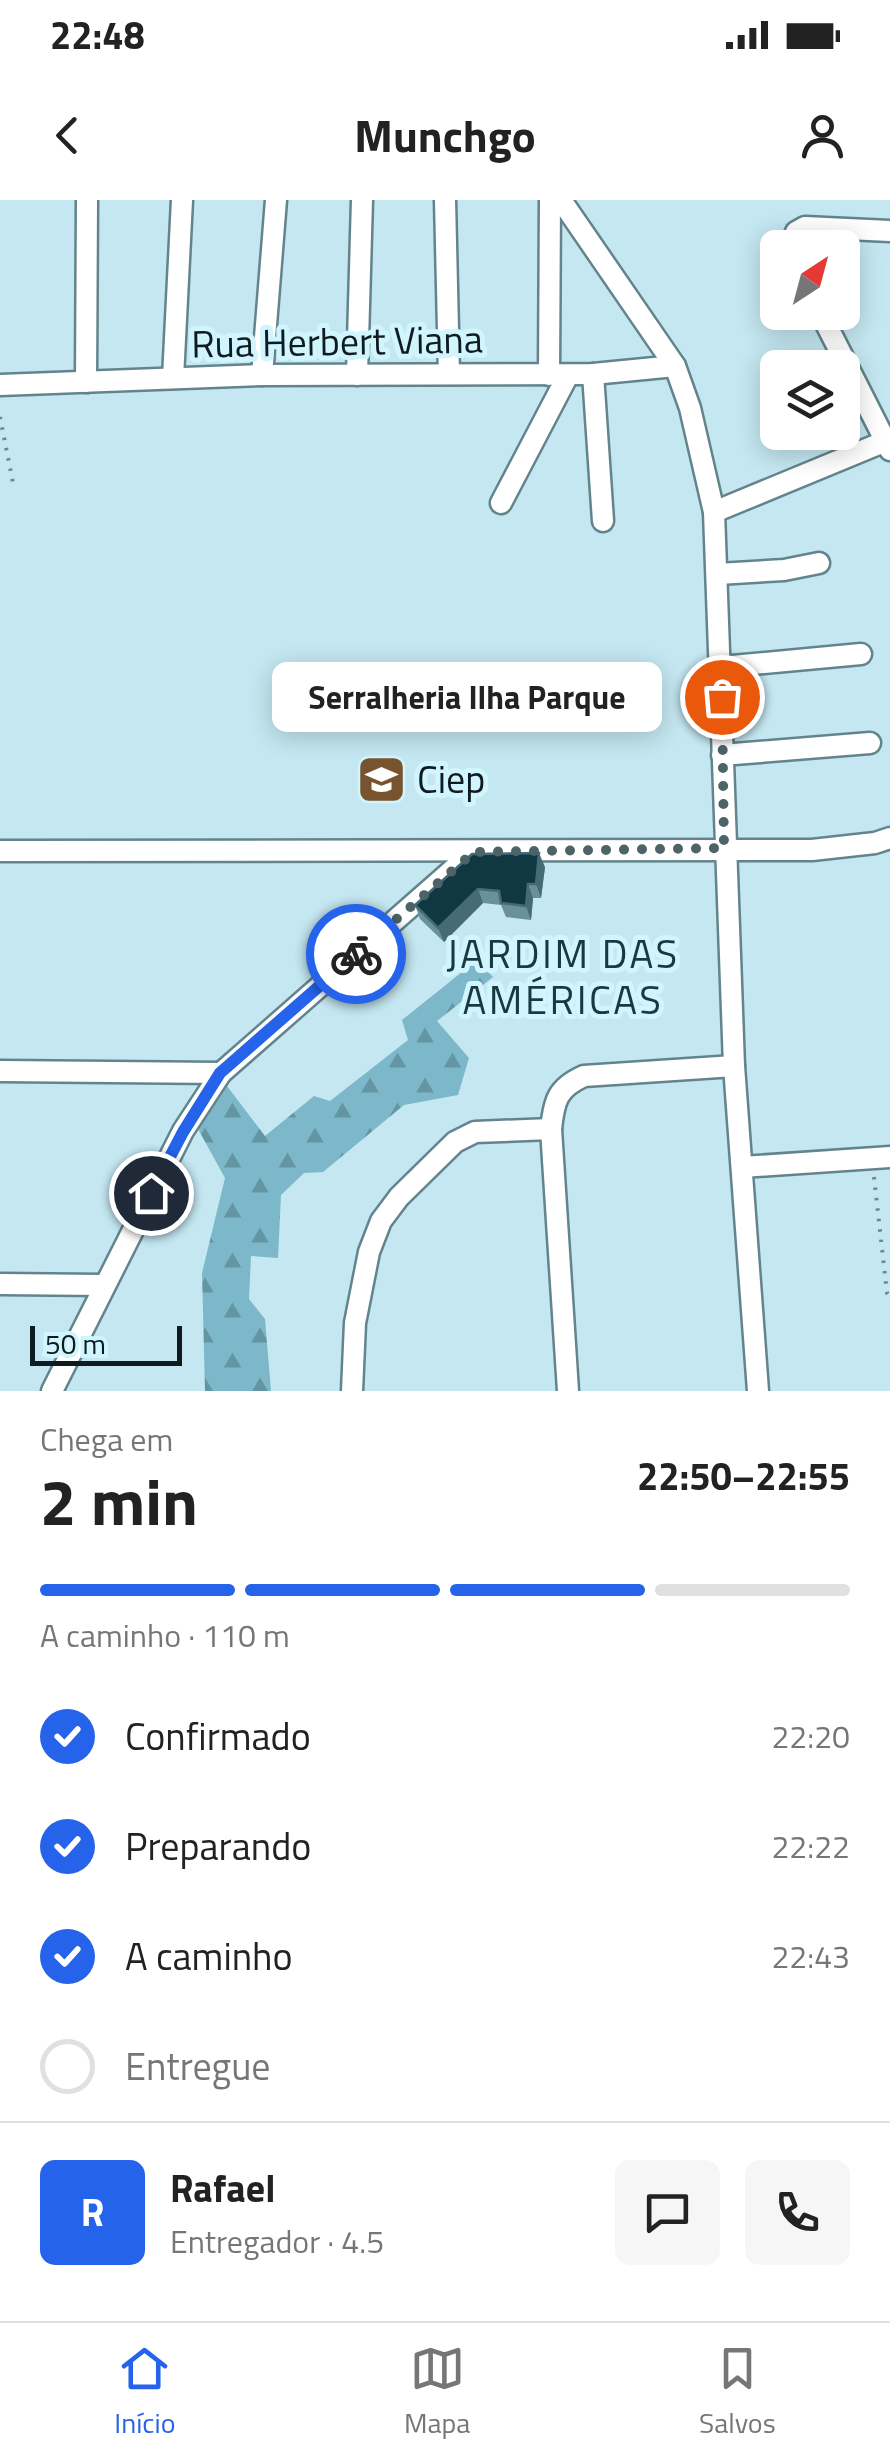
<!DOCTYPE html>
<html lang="pt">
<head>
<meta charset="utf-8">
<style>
	:root { --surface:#fff; --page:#f6f6f6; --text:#222; --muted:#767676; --line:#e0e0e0; --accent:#2563eb }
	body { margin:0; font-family:"Titillium Web",sans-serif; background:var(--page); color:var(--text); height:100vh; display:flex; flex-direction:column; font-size:38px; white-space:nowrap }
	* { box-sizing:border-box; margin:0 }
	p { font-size:32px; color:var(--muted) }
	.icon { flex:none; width:55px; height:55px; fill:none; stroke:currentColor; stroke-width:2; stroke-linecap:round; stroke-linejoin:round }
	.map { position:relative; height:1191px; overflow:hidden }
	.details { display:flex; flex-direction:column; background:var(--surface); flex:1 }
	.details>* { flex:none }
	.needle { width:65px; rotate:36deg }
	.buttons { position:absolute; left:760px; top:30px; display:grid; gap:20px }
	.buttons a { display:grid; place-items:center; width:100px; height:100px; border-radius:15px; background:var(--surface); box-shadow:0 5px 25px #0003; font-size:50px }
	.scale { position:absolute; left:30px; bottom:25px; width:152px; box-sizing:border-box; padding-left:10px; border:5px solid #0f1c1f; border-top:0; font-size:28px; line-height:35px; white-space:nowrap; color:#0f1c1f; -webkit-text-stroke:8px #d1f5fe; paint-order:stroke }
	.pin { position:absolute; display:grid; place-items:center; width:85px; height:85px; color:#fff; margin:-42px; border:5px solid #fff; border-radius:50%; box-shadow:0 2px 10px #0007 }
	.courier { position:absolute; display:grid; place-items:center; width:100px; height:100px; margin:-50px; border:8px solid #2563eb; border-radius:50%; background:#fff; color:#222; box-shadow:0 2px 12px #0007 }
	.bubble { position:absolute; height:70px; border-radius:15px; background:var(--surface); box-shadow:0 5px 25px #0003; font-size:32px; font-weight:700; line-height:70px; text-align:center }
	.summary em { font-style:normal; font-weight:700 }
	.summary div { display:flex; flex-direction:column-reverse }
	.summary { display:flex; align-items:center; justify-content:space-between; height:170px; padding:0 40px }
	h1 { font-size:65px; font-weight:700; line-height:75px }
	.bar { display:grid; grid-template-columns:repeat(4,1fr); gap:15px 10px; align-content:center; height:120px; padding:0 40px }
	.bar i { height:12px; border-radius:8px; background:var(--line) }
	.bar .on { background:var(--accent) }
	.bar p { grid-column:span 4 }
	.line { display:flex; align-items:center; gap:25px; padding:0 40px; border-top:2px solid var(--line) }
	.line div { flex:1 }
	.round { display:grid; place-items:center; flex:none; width:105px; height:105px; border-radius:15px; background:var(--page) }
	ol { padding:0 40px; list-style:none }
	li { display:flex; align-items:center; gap:30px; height:110px }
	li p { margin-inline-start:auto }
	li .icon { padding:10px; border-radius:50%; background:var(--accent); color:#fff; stroke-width:4 }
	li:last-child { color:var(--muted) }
	li i { width:55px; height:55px; border:5px solid var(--line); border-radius:50% }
	.status { display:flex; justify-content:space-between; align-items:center; height:70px; padding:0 50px; background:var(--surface); direction:ltr }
	.status svg { height:28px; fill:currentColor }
	header { display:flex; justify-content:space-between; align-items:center; height:130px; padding:0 40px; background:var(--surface); font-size:45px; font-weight:700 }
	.dock { display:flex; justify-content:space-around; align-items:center; height:140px; border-top:2px solid var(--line); background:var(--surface); font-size:28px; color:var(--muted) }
	.dock a { display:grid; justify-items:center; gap:5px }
	.dock .on { color:var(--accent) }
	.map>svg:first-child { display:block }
	.forest { fill:url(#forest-firs) }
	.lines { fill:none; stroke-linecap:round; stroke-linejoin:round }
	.minor-casing { stroke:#63848c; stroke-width:25 }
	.path { stroke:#6f878e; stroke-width:4; stroke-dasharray:2.5 8; stroke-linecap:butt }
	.minor { stroke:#fff; stroke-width:20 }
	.wall { fill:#6a909a }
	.shaded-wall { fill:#456c76 }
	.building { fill:#0f3842; stroke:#456c76; stroke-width:2.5 }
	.done { stroke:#4e6368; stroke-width:10; stroke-dasharray:0 18 }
	.route { stroke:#2563eb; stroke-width:12 }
	.labels { text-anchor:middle; stroke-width:10; stroke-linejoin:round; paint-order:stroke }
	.street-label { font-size:38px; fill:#0f1c1f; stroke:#d1f5fe }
	.poi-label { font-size:38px; fill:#0f1c1f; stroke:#d1f5fe; text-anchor:start }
	.neighbourhood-label { font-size:40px; letter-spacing:2.5px; fill:#193840; stroke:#d1f5fe }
</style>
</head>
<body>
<div class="status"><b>22:48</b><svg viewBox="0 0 49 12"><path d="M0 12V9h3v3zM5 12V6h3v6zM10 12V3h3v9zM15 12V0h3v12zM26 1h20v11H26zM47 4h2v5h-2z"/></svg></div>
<header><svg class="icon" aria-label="back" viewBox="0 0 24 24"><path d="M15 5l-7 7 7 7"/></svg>Munchgo<svg class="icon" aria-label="person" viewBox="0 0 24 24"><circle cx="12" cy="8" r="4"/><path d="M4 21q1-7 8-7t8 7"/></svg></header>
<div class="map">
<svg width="890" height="1191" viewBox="0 0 890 1191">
	<defs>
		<pattern id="forest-firs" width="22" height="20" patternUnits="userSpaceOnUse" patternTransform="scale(2.5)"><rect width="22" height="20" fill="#7cb8c9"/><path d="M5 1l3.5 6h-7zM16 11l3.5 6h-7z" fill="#6495a3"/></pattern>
	</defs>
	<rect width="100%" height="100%" fill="#c4e7f1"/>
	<polygon class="forest" points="477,760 493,777 437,821 469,858 458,895 404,905 323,972 304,973 281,995 278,1058 251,1056 249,1099 265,1119 271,1191 205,1191 202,1073 225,978 198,929 227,886 265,936 314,896 330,901 408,840 402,820"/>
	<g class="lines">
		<defs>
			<g id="minor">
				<polyline points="445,0 449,174"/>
				<polyline points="561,0 675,166 690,208 714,312 734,866 758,1191"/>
				<polyline points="790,48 796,32 805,27 890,31"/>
				<polyline points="820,112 890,250"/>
				<polyline points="593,174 603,321"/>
				<polyline points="262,175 276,0"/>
				<polyline points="357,175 362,0"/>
				<polyline points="549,175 550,0"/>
				<polyline points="173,178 182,0"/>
				<polyline points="86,182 87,0"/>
				<polyline points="0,185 262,175 593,174 675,166"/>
				<polyline points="501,303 568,175"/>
				<polyline points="714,312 886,241"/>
				<polyline points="718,374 784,370 819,363"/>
				<polyline points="721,467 861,454"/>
				<polyline points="722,555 870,543"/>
				<polyline points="0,651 812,650 875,643 890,638"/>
				<polyline points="0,871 221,873"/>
				<polyline points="742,967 890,957"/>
				<polyline points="0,1084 103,1085"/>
				<polyline points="52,1191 183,931 221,873 474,651"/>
				<polyline points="352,1191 355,1123 369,1052 381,1021 399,997 455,942 475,932 551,929"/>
				<path d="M568,1191L551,929C554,901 557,888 584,876L734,866"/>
			</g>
		</defs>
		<use href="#minor" class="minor-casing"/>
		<g class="path">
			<polyline points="0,217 14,288"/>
			<polyline points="874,977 887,1093 890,1097"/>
		</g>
		<use href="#minor" class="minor"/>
	</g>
	<polygon class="wall" points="545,667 541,698 533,698 531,720 506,717 501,705 483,703 444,742 420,719 415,705"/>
	<g class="shaded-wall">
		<polygon points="539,653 545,667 541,698 536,684"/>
		<polygon points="528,684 533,698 531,720 526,706"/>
		<polygon points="478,689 483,703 444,742 438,728"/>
	</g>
	<polygon class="building" points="539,653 536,684 528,684 526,706 501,703 499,691 478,689 438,728 415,705 472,654"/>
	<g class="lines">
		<polyline class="done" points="356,754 474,652 724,648 722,497"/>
		<polyline class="route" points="151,993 183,932 220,873 356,754"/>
	</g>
	<defs>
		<symbol id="school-square" viewBox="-11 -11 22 22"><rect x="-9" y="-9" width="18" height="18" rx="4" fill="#78542e" stroke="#d1f5fe"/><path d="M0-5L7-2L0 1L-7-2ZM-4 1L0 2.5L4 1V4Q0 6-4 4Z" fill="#fff"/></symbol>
	</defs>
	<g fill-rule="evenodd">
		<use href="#school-square" x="354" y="552" width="55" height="55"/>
	</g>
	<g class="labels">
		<g class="street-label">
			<text transform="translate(337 142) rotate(-1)" y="13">Rua Herbert Viana</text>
		</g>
		<g class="poi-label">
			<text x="417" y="593">Ciep</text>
		</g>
		<g class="neighbourhood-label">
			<text x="563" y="768">JARDIM DAS<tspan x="563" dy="46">AMÉRICAS</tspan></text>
		</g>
	</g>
</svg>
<div class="buttons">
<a><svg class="needle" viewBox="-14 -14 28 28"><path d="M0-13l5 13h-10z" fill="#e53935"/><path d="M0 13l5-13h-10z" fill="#767676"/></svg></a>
<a><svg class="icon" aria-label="layers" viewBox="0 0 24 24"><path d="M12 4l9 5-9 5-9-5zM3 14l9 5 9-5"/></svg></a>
</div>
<div class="scale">50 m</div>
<div class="pin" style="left:722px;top:497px;background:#ea580c"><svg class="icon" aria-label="bag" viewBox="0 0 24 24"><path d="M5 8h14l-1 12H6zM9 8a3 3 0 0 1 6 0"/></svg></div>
<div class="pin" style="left:151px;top:993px;background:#1f2937"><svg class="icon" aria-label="home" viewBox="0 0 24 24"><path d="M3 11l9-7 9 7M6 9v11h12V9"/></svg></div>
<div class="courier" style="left:356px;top:754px"><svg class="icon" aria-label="bike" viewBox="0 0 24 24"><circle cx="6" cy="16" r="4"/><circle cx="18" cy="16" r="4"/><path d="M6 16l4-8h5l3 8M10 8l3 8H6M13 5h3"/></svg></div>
<div class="bubble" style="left:272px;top:462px;width:390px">Serralheria Ilha Parque</div>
</div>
<section class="details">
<div class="summary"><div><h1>2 min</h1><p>Chega em</p></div><em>22:50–22:55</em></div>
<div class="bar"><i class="on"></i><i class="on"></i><i class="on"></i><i></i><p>A caminho · 110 m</p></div>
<ol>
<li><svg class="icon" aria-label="check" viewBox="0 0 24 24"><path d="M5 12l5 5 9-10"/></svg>Confirmado<p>22:20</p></li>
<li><svg class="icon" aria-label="check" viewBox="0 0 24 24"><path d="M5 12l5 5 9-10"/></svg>Preparando<p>22:22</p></li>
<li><svg class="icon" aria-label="check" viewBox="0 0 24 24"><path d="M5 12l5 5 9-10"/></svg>A caminho<p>22:43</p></li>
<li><i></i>Entregue</li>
</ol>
<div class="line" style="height:180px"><b class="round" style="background:var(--accent);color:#fff">R</b><div><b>Rafael</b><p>Entregador · 4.5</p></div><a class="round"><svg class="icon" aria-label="chat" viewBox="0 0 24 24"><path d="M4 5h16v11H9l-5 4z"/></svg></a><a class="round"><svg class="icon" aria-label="phone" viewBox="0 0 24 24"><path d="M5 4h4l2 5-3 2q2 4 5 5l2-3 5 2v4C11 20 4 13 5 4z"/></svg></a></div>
</section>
<nav class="dock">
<a class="on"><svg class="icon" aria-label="home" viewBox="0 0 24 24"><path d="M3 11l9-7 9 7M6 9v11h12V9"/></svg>Início</a>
<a><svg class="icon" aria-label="map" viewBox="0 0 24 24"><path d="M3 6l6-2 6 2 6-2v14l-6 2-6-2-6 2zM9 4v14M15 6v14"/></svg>Mapa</a>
<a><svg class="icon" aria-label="saved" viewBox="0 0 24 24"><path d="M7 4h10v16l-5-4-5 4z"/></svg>Salvos</a>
</nav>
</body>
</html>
